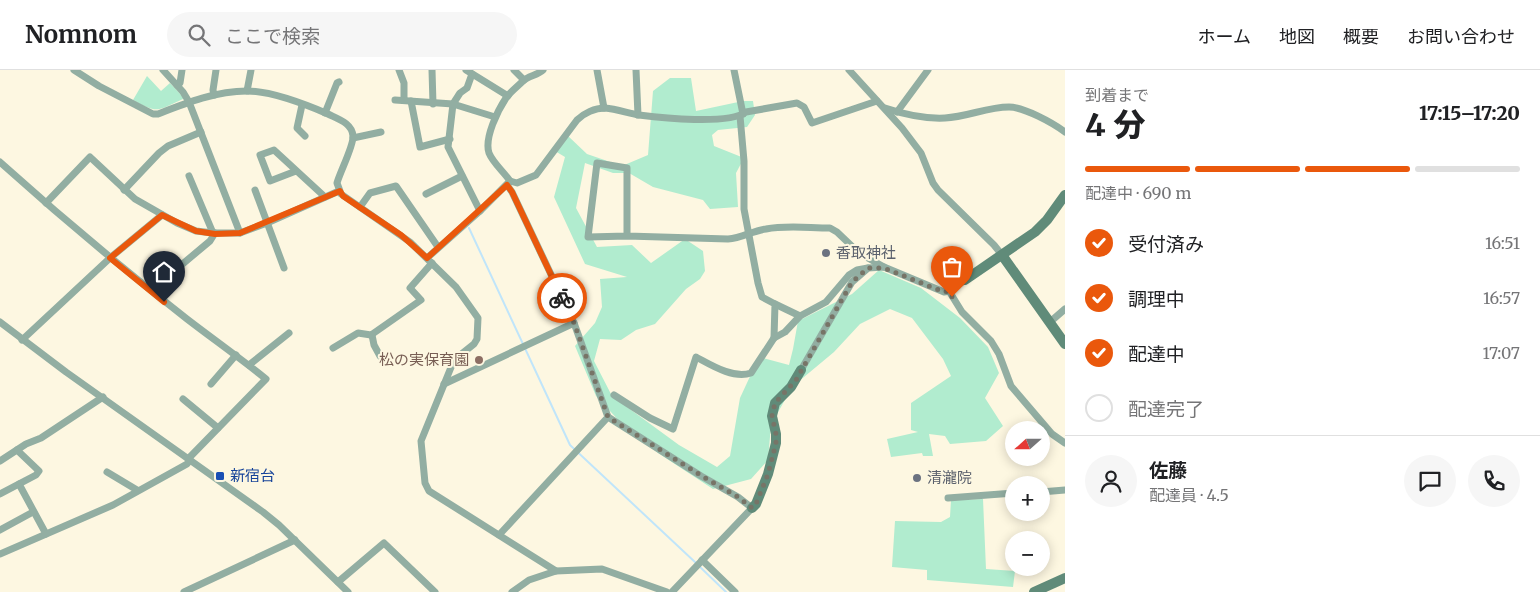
<!DOCTYPE html>
<html lang="ja">
<head>
<meta charset="utf-8">
<style>
	:root { --surface:#fff; --page:#f6f6f6; --text:#202124; --muted:#757577; --line:#e0e0e0; --accent:#ea580c }
	body { margin:0; font-family:Merriweather,"Noto Sans JP",serif; background:var(--page); color:var(--text); height:100vh; display:flex; flex-direction:column; font-size:19px; white-space:nowrap }
	* { box-sizing:border-box; margin:0 }
	p { font-size:16px; color:var(--muted) }
	.icon { flex:none; width:28px; height:28px; fill:none; stroke:currentColor; stroke-width:2; stroke-linecap:round; stroke-linejoin:round }
	.map { position:relative; flex:1; overflow:hidden }
	.drawer { display:flex; flex-direction:column; background:var(--surface); width:475px }
	.drawer>* { flex:none }
	.needle { width:32px; rotate:249deg }
	.buttons { position:absolute; left:1005px; top:351px; display:grid; gap:10px }
	.buttons a { display:grid; place-items:center; width:45px; height:45px; border-radius:50%; background:var(--surface); box-shadow:0 2px 12px #0003; font-size:25px }
	.pin { position:absolute; display:grid; place-items:center; width:42px; height:42px; color:#fff; margin:-51px -21px; border-radius:50% 50% 50% 0; rotate:-45deg; box-shadow:0 0 5px #0007 }
	.pin .icon { rotate:45deg }
	.courier { position:absolute; display:grid; place-items:center; width:50px; height:50px; margin:-25px; border:4px solid #ea580c; border-radius:50%; background:#fff; color:#222; box-shadow:0 1px 6px #0007 }
	.overview em { font-style:normal; font-weight:800 }
	.overview div { display:flex; flex-direction:column-reverse }
	.overview { display:flex; align-items:center; justify-content:space-between; height:85px; padding:0 20px }
	h1 { font-size:32px; font-weight:800; line-height:38px }
	.bar { display:grid; grid-template-columns:repeat(4,1fr); gap:8px 5px; align-content:center; height:60px; padding:0 20px }
	.bar i { height:6px; border-radius:4px; background:var(--line) }
	.bar .current { background:var(--accent) }
	.bar p { grid-column:span 4 }
	.line { display:flex; align-items:center; gap:12px; padding:0 20px; border-top:1px solid var(--line) }
	.line div { flex:1 }
	.round { display:grid; place-items:center; flex:none; width:52px; height:52px; border-radius:26px; background:var(--page) }
	ol { padding:0 20px; list-style:none }
	li { display:flex; align-items:center; gap:15px; height:55px }
	li p { margin-inline-start:auto }
	li .icon { padding:5px; border-radius:50%; background:var(--accent); color:#fff; stroke-width:4 }
	li:last-child { color:var(--muted) }
	li i { width:28px; height:28px; border:2px solid var(--line); border-radius:50% }
	header { display:flex; align-items:center; gap:30px; box-sizing:border-box; height:70px; padding:0 25px; background:var(--surface); border-bottom:1px solid var(--line) }
	header strong { font-size:24px }
	nav { display:flex; gap:28px; margin-inline-start:auto; font-size:18px }
	.search { width:350px; height:45px; background:var(--page); display:flex; align-items:center; gap:12px; box-sizing:border-box; padding:0 18px; border-radius:28px; color:var(--muted); font-size:19px }
	main { display:flex; flex:1; min-height:0 }
	.map>svg:first-child { display:block }
	.green { fill:#b1eccf }
	.lines { fill:none; stroke-linecap:round; stroke-linejoin:round }
	.stream { stroke:#c0e5fa; stroke-width:2 }
	.street { stroke:#92aea2; stroke-width:7 }
	.secondary { stroke:#608b79; stroke-width:10 }
	.done { stroke:#777467; stroke-width:5; stroke-dasharray:0 9 }
	.route { stroke:#ea580c; stroke-width:6 }
	.worship-dot { fill:#6b7280; stroke:#fdf7e1; stroke-width:2 }
	.education-dot { fill:#8d6e63; stroke:#fdf7e1; stroke-width:2 }
	.transit-dot { fill:#1a4fb4; stroke:#fdf7e1; stroke-width:2 }
	.labels { text-anchor:middle; stroke-width:4; stroke-linejoin:round; paint-order:stroke }
	.worship-label { font-size:15px; fill:#5b616d; stroke:#fdf7e1; text-anchor:start }
	.education-label { font-size:15px; fill:#785e54; stroke:#fdf7e1; text-anchor:end }
	.transit-label { font-size:15px; fill:#164399; stroke:#fdf7e1; text-anchor:start }
</style>
</head>
<body>
<header>
<strong>Nomnom</strong>
<div class="search"><svg class="icon" aria-label="search" viewBox="0 0 24 24"><circle cx="10" cy="10" r="6"/><path d="M15 15l6 6"/></svg>ここで検索</div>
<nav><a>ホーム</a><a>地図</a><a>概要</a><a>お問い合わせ</a></nav>
</header>
<main>
<div class="map">
<svg width="1065" height="522" viewBox="0 0 1065 522">
	<rect width="100%" height="100%" fill="#fdf7e1"/>
	<g class="green">
		<path d="M147,6L161,21L170,13L183,27V29C157,41 158,44 133,30Z"/>
		<polygon points="670,8 691,8 696,41 743,31 753,31 755,45 747,57 718,60 712,65 714,76 744,88 736,103 738,137 710,139 703,130 653,117 629,103 613,103 585,93 576,138 597,177 632,175 651,193 685,169 703,181 705,201 700,209 686,219 655,254 636,260 621,270 600,269 594,291 612,326 679,375 717,397 730,386 740,328 759,287 789,295 793,279 798,251 852,224 879,200 921,218 960,248 988,277 999,303 985,328 1003,356 986,371 950,374 945,366 929,364 933,386 923,386 922,383 891,387 887,369 918,362 911,360 911,333 951,306 943,289 912,248 890,239 860,254 834,282 792,317 771,355 768,390 751,409 713,419 658,383 622,354 596,326 575,276 595,253 602,237 600,209 627,207 585,194 554,127 565,87 555,81 567,65 587,84 622,96 648,85 653,21"/>
		<polygon points="983,429 986,499 1015,501 1013,517 927,510 927,500 892,497 895,451 941,452 950,447 951,430"/>
	</g>
	<g class="lines">
		<g class="stream">
			<polyline points="469,158 570,375 696,493"/>
			<polyline points="699,496 726,522"/>
		</g>
		<g class="street">
			<path d="M74,0L99,16L153,44H158C186,33 216,21 247,21C270,21 307,35 328,44C338,49 352,53 353,66C354,75 340,102 337,113L341,124L410,172L456,217L478,248L477,269L474,274L454,290L421,371L425,413L429,421L556,501L602,499L667,522"/>
			<polyline points="163,0 183,22 189,32 240,163"/>
			<polyline points="399,0 404,13 404,30"/>
			<polyline points="432,0 433,34"/>
			<polyline points="466,0 508,26"/>
			<polyline points="514,0 524,10"/>
			<polyline points="597,0 604,38"/>
			<polyline points="636,0 638,45"/>
			<polyline points="734,0 743,44"/>
			<polyline points="849,0 902,58 921,83 933,113 938,120 994,175 1002,185"/>
			<polyline points="472,4 467,18 460,23 453,34 448,77 480,141"/>
			<polyline points="177,15 180,13 182,0"/>
			<polyline points="247,21 251,0"/>
			<polyline points="214,25 213,20 216,0"/>
			<polyline points="395,30 453,34 495,47"/>
			<polyline points="411,31 420,77 450,69"/>
			<polyline points="302,35 297,58 305,66"/>
			<path d="M885,38C903,44 925,49 945,48C967,47 987,37 1009,37C1024,37 1053,53 1065,62"/>
			<polyline points="897,42 928,0"/>
			<polyline points="325,43 337,13 339,12"/>
			<polyline points="740,46 744,91 744,139 758,213 762,227 775,234 774,268"/>
			<polyline points="353,68 381,62"/>
			<path d="M0,92C61,147 123,199 187,249C213,269 240,288 266,309L188,389"/>
			<polyline points="296,101 270,111 260,85 274,80 325,127"/>
			<polyline points="189,106 213,163"/>
			<path d="M510,111C504,102 493,93 489,83C484,68 498,40 506,28C510,22 518,16 523,11C528,6 538,5 543,0"/>
			<polyline points="124,120 159,83 168,76 201,62"/>
			<polyline points="255,120 284,198"/>
			<polyline points="426,124 462,106"/>
			<polyline points="46,133 90,87 135,129 177,153 196,161 213,163 240,163 267,153 339,121"/>
			<polyline points="360,137 370,123 396,116 438,177"/>
			<path d="M627,166L588,167L597,93L627,98V166L728,169C742,168 752,161 766,159C786,155 809,158 830,158L837,162L859,183L884,197"/>
			<polyline points="110,188 162,145"/>
			<path d="M427,188L480,141L510,111L517,113L536,105L577,50C584,43 595,38 605,38C616,39 628,43 639,45C662,48 728,55 746,42L797,33L804,37L812,53L877,31"/>
			<polyline points="167,207 210,171 215,163"/>
			<polyline points="949,221 962,242 991,271 999,284 1011,316 1052,364 1065,373"/>
			<polyline points="775,234 800,246"/>
			<polyline points="0,252 66,302 263,442 279,455 348,522"/>
			<polyline points="1050,252 1065,239"/>
			<polyline points="372,265 374,275 380,286"/>
			<polyline points="22,270 110,188"/>
			<polyline points="333,278 358,263 371,265 421,230 410,218 432,193"/>
			<polyline points="249,295 289,263"/>
			<polyline points="801,300 852,212 868,198 884,197 944,222 949,221 965,210"/>
			<polyline points="211,314 236,285"/>
			<polyline points="444,314 574,253"/>
			<path d="M614,325L650,348L673,359L696,287C711,295 733,309 751,303L774,268L785,262L800,246L826,232L849,205L857,200L868,198"/>
			<polyline points="183,329 218,358"/>
			<polyline points="608,347 701,406 738,427 752,438 672,522"/>
			<polyline points="0,391 26,374 41,368 103,327"/>
			<polyline points="107,402 137,420"/>
			<polyline points="19,414 46,464"/>
			<polyline points="1041,422 1065,420"/>
			<polyline points="0,424 36,405 39,401 17,380"/>
			<polyline points="948,428 1014,423"/>
			<polyline points="0,460 33,442"/>
			<polyline points="499,465 608,347 574,253 512,122 507,115"/>
			<polyline points="0,484 113,435 187,394 190,390"/>
			<polyline points="702,490 735,522"/>
			<polyline points="338,512 384,473 435,522"/>
			<polyline points="184,522 295,470"/>
			<polyline points="512,522 529,510 556,501"/>
		</g>
		<g class="secondary">
			<polyline points="1002,185 1065,274"/>
			<polyline points="965,210 1035,162 1047,150 1065,125"/>
			<polyline points="752,438 756,434 768,404 776,373 776,364 772,346 775,333 791,317 801,300"/>
			<polyline points="1034,522 1065,508"/>
		</g>
	</g>
	<g class="lines">
		<polyline class="done" points="562,228 574,253 608,347 702,406 738,427 752,438 756,434 768,404 776,373 776,364 772,346 775,333 796,310 852,212 868,198 884,198 944,222 948,221 952,227"/>
		<polyline class="route" points="164,232 110,188 162,145 196,161 215,164 240,163 340,121 343,126 401,165 427,188 507,115 512,122 562,228"/>
	</g>
	<g class="worship-dot">
		<circle cx="826" cy="183" r="5"/>
		<circle cx="917" cy="408" r="5"/>
	</g>
	<circle class="education-dot" cx="479" cy="290" r="5"/>
	<rect class="transit-dot" x="215" y="401" width="10" height="10" rx="2.5"/>
	<g class="labels">
		<g class="worship-label">
			<text x="836" y="188">香取神社</text>
			<text x="927" y="413">清瀧院</text>
		</g>
		<g class="education-label">
			<text x="469" y="295">松の実保育園</text>
		</g>
		<g class="transit-label">
			<text x="230" y="411">新宿台</text>
		</g>
	</g>
</svg>
<div class="buttons">
<a><svg class="needle" viewBox="-14 -14 28 28"><path d="M0-13l5 13h-10z" fill="#e53935"/><path d="M0 13l5-13h-10z" fill="#757577"/></svg></a>
<a>+</a>
<a>−</a>
</div>
<div class="pin" style="left:952px;top:227px;background:#ea580c"><svg class="icon" aria-label="bag" viewBox="0 0 24 24"><path d="M5 8h14l-1 12H6zM9 8a3 3 0 0 1 6 0"/></svg></div>
<div class="pin" style="left:164px;top:232px;background:#1f2937"><svg class="icon" aria-label="home" viewBox="0 0 24 24"><path d="M3 11l9-7 9 7M6 9v11h12V9"/></svg></div>
<div class="courier" style="left:562px;top:228px"><svg class="icon" aria-label="bike" viewBox="0 0 24 24"><circle cx="6" cy="16" r="4"/><circle cx="18" cy="16" r="4"/><path d="M6 16l4-8h5l3 8M10 8l3 8H6M13 5h3"/></svg></div>
</div>
<section class="drawer">
<div class="overview"><div><h1>4 分</h1><p>到着まで</p></div><em>17:15–17:20</em></div>
<div class="bar"><i class="current"></i><i class="current"></i><i class="current"></i><i></i><p>配達中 · 690 m</p></div>
<ol>
<li><svg class="icon" aria-label="check" viewBox="0 0 24 24"><path d="M5 12l5 5 9-10"/></svg>受付済み<p>16:51</p></li>
<li><svg class="icon" aria-label="check" viewBox="0 0 24 24"><path d="M5 12l5 5 9-10"/></svg>調理中<p>16:57</p></li>
<li><svg class="icon" aria-label="check" viewBox="0 0 24 24"><path d="M5 12l5 5 9-10"/></svg>配達中<p>17:07</p></li>
<li><i></i>配達完了</li>
</ol>
<div class="line" style="height:90px"><a class="round"><svg class="icon" aria-label="person" viewBox="0 0 24 24"><circle cx="12" cy="8" r="4"/><path d="M4 21q1-7 8-7t8 7"/></svg></a><div><b>佐藤</b><p>配達員 · 4.5</p></div><a class="round"><svg class="icon" aria-label="chat" viewBox="0 0 24 24"><path d="M4 5h16v11H9l-5 4z"/></svg></a><a class="round"><svg class="icon" aria-label="phone" viewBox="0 0 24 24"><path d="M5 4h4l2 5-3 2q2 4 5 5l2-3 5 2v4C11 20 4 13 5 4z"/></svg></a></div>
</section>
</main>
</body>
</html>
